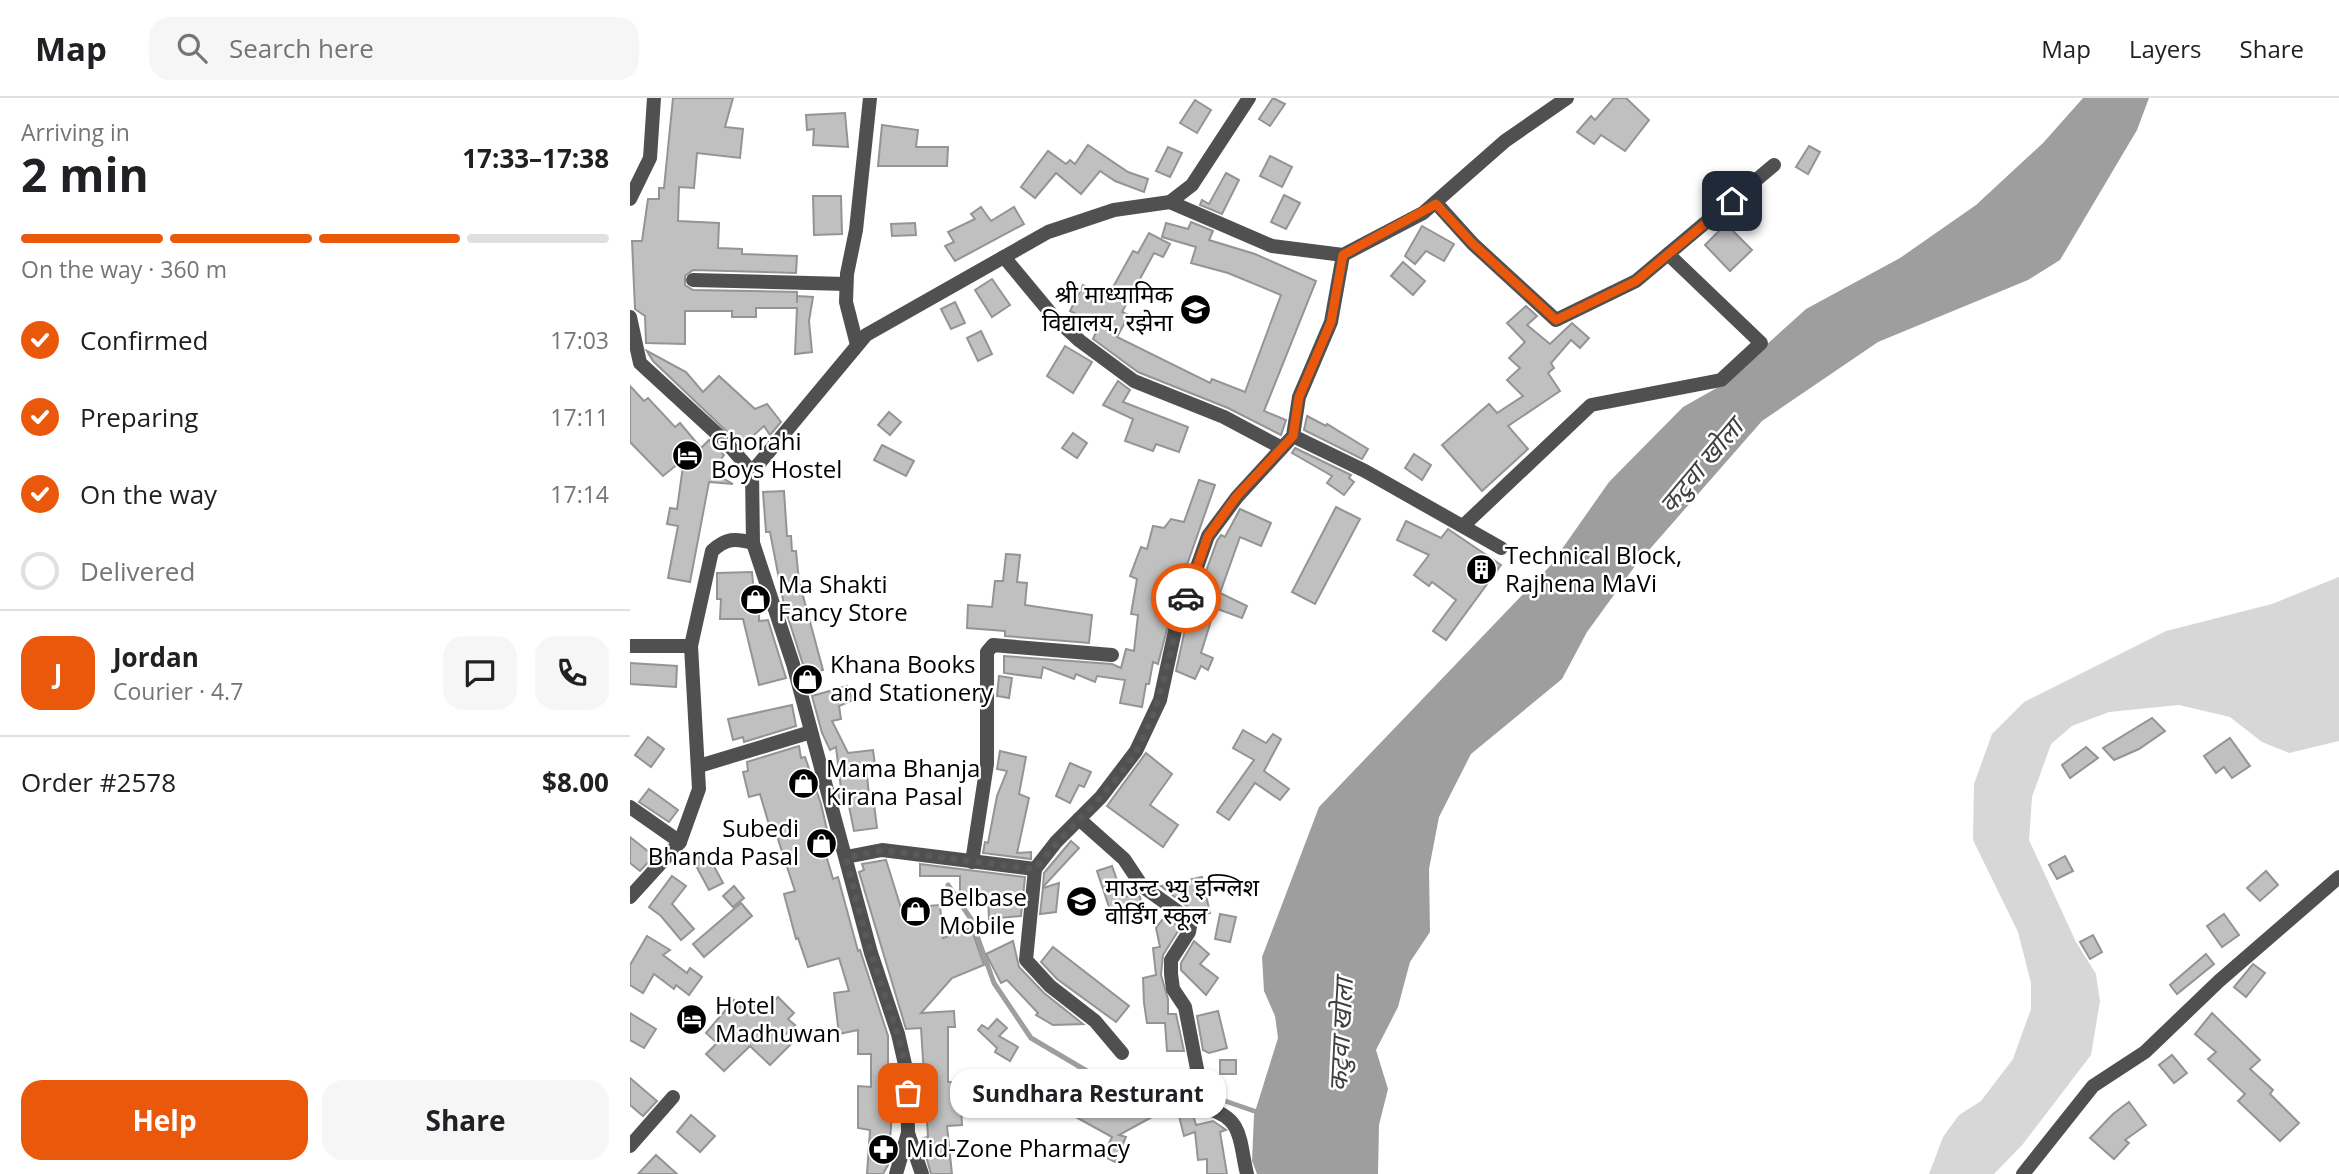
<!DOCTYPE html>
<html lang="en">
<head>
<meta charset="utf-8">
<style>
	:root { --surface:#fff; --page:#f6f6f6; --text:#202124; --muted:#757577; --line:#e0e0e0; --accent:#ea580c }
	body { margin:0; font-family:"Open Sans","Noto Sans Devanagari",sans-serif; background:var(--page); color:var(--text); height:100vh; display:flex; flex-direction:column; font-size:26px; white-space:nowrap }
	* { box-sizing:border-box; margin:0 }
	p { font-size:23px; color:var(--muted) }
	.icon { flex:none; width:38px; height:38px; fill:none; stroke:currentColor; stroke-width:2; stroke-linecap:round; stroke-linejoin:round }
	.map { position:relative; flex:1; overflow:hidden }
	.drawer { display:flex; flex-direction:column; background:var(--surface); width:630px }
	.drawer>* { flex:none }
	.pin { position:absolute; display:grid; place-items:center; width:60px; height:60px; color:#fff; margin:-30px; border-radius:14px; box-shadow:0 4px 10px #0006 }
	.courier { position:absolute; display:grid; place-items:center; width:70px; height:70px; margin:-35px; border:5px solid #ea580c; border-radius:50%; background:#fff; color:#222; box-shadow:0 2px 9px #0007 }
	.bubble { position:absolute; height:49px; border-radius:21px; background:var(--surface); box-shadow:0 2px 5px #0004; font-size:23px; font-weight:700; line-height:49px; text-align:center }
	.headline em { font-style:normal; font-weight:700 }
	.headline div { display:flex; flex-direction:column-reverse }
	.headline { display:flex; align-items:center; justify-content:space-between; height:119px; padding:0 21px }
	h1 { font-size:46px; font-weight:700; line-height:52px }
	.bar { display:grid; grid-template-columns:repeat(4,1fr); gap:10px 7px; align-content:center; height:84px; padding:0 21px }
	.bar i { height:9px; border-radius:5px; background:var(--line) }
	.bar .on { background:var(--accent) }
	.bar p { grid-column:span 4 }
	.line { display:flex; align-items:center; gap:18px; padding:0 21px; border-top:2px solid var(--line) }
	.line div { flex:1 }
	.round { display:grid; place-items:center; flex:none; width:74px; height:74px; border-radius:21px; background:var(--page) }
	ol { padding:0 21px; list-style:none }
	li { display:flex; align-items:center; gap:21px; height:77px }
	li p { margin-inline-start:auto }
	li .icon { padding:7px; border-radius:50%; background:var(--accent); color:#fff; stroke-width:4 }
	li:last-child { color:var(--muted) }
	li i { width:38px; height:38px; border:4px solid var(--line); border-radius:50% }
	.cta { display:flex; gap:14px; margin-top:auto; padding:14px 21px }
	.cta a { flex:1; height:80px; border-radius:21px; background:var(--accent); color:#fff; font-size:28px; font-weight:700; line-height:80px; text-align:center }
	.cta a+a { background:var(--page); color:var(--text) }
	header { display:flex; align-items:center; gap:42px; box-sizing:border-box; height:98px; padding:0 35px; background:var(--surface); border-bottom:2px solid var(--line) }
	header strong { font-size:33px }
	nav { display:flex; gap:38px; margin-inline-start:auto; font-size:24px }
	.search { width:490px; height:63px; background:var(--page); display:flex; align-items:center; gap:18px; box-sizing:border-box; padding:0 24px; border-radius:21px; color:var(--muted); font-size:26px }
	main { display:flex; flex:1; min-height:0 }
	.map>svg:first-child { display:block }
	.green { fill:#d7d7d7 }
	.water { fill:#9e9e9e }
	.lines { fill:none; stroke-linecap:round; stroke-linejoin:round }
	.stream { stroke:#9e9e9e; stroke-width:5 }
	.building { fill:#c0c0c0; stroke:#949494; stroke-width:2 }
	.minor { stroke:#505050; stroke-width:14 }
	.tertiary { stroke:#505050; stroke-width:14 }
	.done { stroke:#595959; stroke-width:7; stroke-dasharray:0 12.6 }
	.route { stroke:#ea580c; stroke-width:9 }
	.labels { text-anchor:middle; stroke-width:5; stroke-linejoin:round; paint-order:stroke }
	.poi-label { font-size:24px; fill:#000; stroke:#fff; text-anchor:start }
	.water-label { font-size:26px; font-style:italic; fill:#3f3f3f; stroke:#fff }
</style>
</head>
<body>
<header>
<strong>Map</strong>
<div class="search"><svg class="icon" aria-label="search" viewBox="0 0 24 24"><circle cx="10" cy="10" r="6"/><path d="M15 15l6 6"/></svg>Search here</div>
<nav><a>Map</a><a>Layers</a><a>Share</a></nav>
</header>
<main>
<section class="drawer">
<div class="headline"><div><h1>2 min</h1><p>Arriving in</p></div><em>17:33–17:38</em></div>
<div class="bar"><i class="on"></i><i class="on"></i><i class="on"></i><i></i><p>On the way · 360 m</p></div>
<ol>
<li><svg class="icon" aria-label="check" viewBox="0 0 24 24"><path d="M5 12l5 5 9-10"/></svg>Confirmed<p>17:03</p></li>
<li><svg class="icon" aria-label="check" viewBox="0 0 24 24"><path d="M5 12l5 5 9-10"/></svg>Preparing<p>17:11</p></li>
<li><svg class="icon" aria-label="check" viewBox="0 0 24 24"><path d="M5 12l5 5 9-10"/></svg>On the way<p>17:14</p></li>
<li><i></i>Delivered</li>
</ol>
<div class="line" style="height:126px"><b class="round" style="background:var(--accent);color:#fff">J</b><div><b>Jordan</b><p>Courier · 4.7</p></div><a class="round"><svg class="icon" aria-label="chat" viewBox="0 0 24 24"><path d="M4 5h16v11H9l-5 4z"/></svg></a><a class="round"><svg class="icon" aria-label="phone" viewBox="0 0 24 24"><path d="M5 4h4l2 5-3 2q2 4 5 5l2-3 5 2v4C11 20 4 13 5 4z"/></svg></a></div>
<div class="line" style="height:91px"><div>Order #2578</div><b>$8.00</b></div>
<div class="cta"><a>Help</a><a>Share</a></div>
</section>
<div class="map">
<svg width="1709" height="1076" viewBox="0 0 1709 1076">
	<rect width="100%" height="100%" fill="#fff"/>
	<polygon class="green" points="1709,479 1709,643 1659,655 1632,644 1600,619 1549,607 1479,614 1442,628 1421,646 1402,699 1399,742 1446,844 1466,876 1470,903 1461,957 1393,1046 1364,1076 1299,1076 1313,1039 1329,1017 1351,1003 1383,961 1401,911 1401,885 1388,834 1343,742 1344,686 1362,636 1394,604 1536,533 1642,506"/>
	<polygon class="water" points="1453,0 1519,0 1507,32 1430,162 1398,182 1248,244 1132,323 1005,468 957,534 932,581 841,656 809,719 799,771 800,834 780,864 768,909 746,952 758,991 749,1027 748,1076 627,1076 622,1063 624,1017 648,940 645,918 634,893 632,859 689,709 920,468 979,384 1053,309 1092,287 1176,211 1270,160 1346,107 1413,45"/>
	<g class="lines">
		<polyline class="stream" points="318,787 341,821 364,885 401,940 467,979 560,991 630,1015"/>
	</g>
	<g class="building">
		<polygon points="43,0 103,0 95,29 113,31 110,60 67,55 64,90 49,89 48,123 89,125 88,150 112,151 112,156 167,158 166,175 63,172 55,178 55,187 63,192 167,194 167,205 167,198 183,199 179,223 182,254 165,256 167,210 126,210 126,219 102,219 102,213 55,213 55,246 16,245 15,218 5,211 2,143 12,143 18,101 29,101 29,90 34,90"/>
		<polygon points="643,0 655,6 640,28 629,21"/>
		<polygon points="984,0 996,0 1019,22 995,53 971,37 964,46 947,34 961,18 965,22"/>
		<polygon points="565,2 581,12 567,35 550,25"/>
		<polygon points="215,15 218,49 183,47 184,31 177,32 176,17"/>
		<polygon points="252,27 288,32 286,49 318,49 317,68 248,68"/>
		<polygon points="458,47 498,74 518,81 514,94 485,83 470,73 451,96 426,75 405,100 391,89 418,53 436,66 440,62 445,66"/>
		<polygon points="1179,48 1190,54 1178,76 1166,69"/>
		<polygon points="538,49 552,55 540,79 526,73"/>
		<polygon points="640,58 662,69 652,89 630,78"/>
		<polygon points="596,75 609,82 592,116 570,107 572,102 579,106"/>
		<polygon points="654,97 670,105 656,131 641,124"/>
		<polygon points="183,98 211,98 212,136 184,137"/>
		<polygon points="351,109 361,123 384,109 394,126 325,163 315,148 324,144 318,134 345,121 341,116"/>
		<polygon points="561,124 583,133 579,142 625,156 686,183 634,313 656,322 651,337 598,310 508,274 463,241 469,227 440,213 453,187 477,200 503,153 508,155 519,135 540,146 533,159 524,155 492,214 499,217 487,239 580,285 582,281 615,294 651,197 598,175 561,165 566,149 532,139 536,125 558,131"/>
		<polygon points="285,125 286,137 262,138 261,126"/>
		<polygon points="1096,126 1122,152 1100,173 1075,147"/>
		<polygon points="792,128 824,146 814,163 796,153 785,166 775,158"/>
		<polygon points="773,164 795,183 783,197 761,178"/>
		<polygon points="362,181 380,207 362,219 345,192"/>
		<polygon points="325,204 335,225 321,231 311,211"/>
		<polygon points="896,208 907,218 897,227 920,246 942,225 959,240 950,250 941,242 921,265 924,270 918,275 930,293 878,328 898,351 852,393 812,347 859,306 867,315 893,298 877,282 890,270 879,260 895,244 877,225"/>
		<polygon points="351,233 362,256 348,263 337,240"/>
		<polygon points="435,248 462,264 443,295 417,278"/>
		<polygon points="17,253 56,274 73,294 89,278 125,311 137,306 151,324 140,337 134,328 112,348 23,263"/>
		<polygon points="488,283 500,292 493,304 558,329 549,354 526,346 523,353 495,343 503,321 473,307"/>
		<polygon points="0,288 14,303 18,300 45,329 50,325 71,350 79,342 94,357 82,374 103,386 79,384 60,484 38,480 48,428 37,426 40,410 47,411 54,361 33,378 0,344"/>
		<polygon points="259,314 271,324 260,337 248,327"/>
		<polygon points="677,318 696,328 697,326 738,351 732,361 674,332"/>
		<polygon points="443,335 457,345 447,360 432,350"/>
		<polygon points="252,347 284,363 276,378 244,362"/>
		<polygon points="665,350 721,377 719,380 724,384 714,397 697,385 702,378 662,355"/>
		<polygon points="784,356 801,367 792,382 775,370"/>
		<polygon points="569,382 585,387 552,481 542,478 538,507 543,508 528,566 523,564 519,586 516,586 512,609 490,605 495,582 467,578 465,584 446,576 444,581 413,569 411,580 374,575 374,558 482,566 491,570 496,551 504,553 508,517 501,516 507,481 500,478 511,449 517,451 523,428 534,430 541,421 554,424"/>
		<polygon points="154,393 157,438 161,438 162,453 166,453 169,483 193,572 176,576 154,507 140,434 136,434 133,394"/>
		<polygon points="706,409 730,421 685,506 662,494"/>
		<polygon points="610,411 641,425 631,448 610,439 590,495 617,508 612,520 585,510 571,555 583,560 578,572 571,568 565,581 546,573 555,531 587,443 591,437 595,439"/>
		<polygon points="776,423 811,440 818,431 871,467 816,542 803,533 826,502 802,484 799,488 784,477 799,457 767,442"/>
		<polygon points="376,456 390,457 387,484 397,485 395,507 462,517 459,545 375,538 375,533 337,530 338,507 362,509 365,483 373,483"/>
		<polygon points="122,474 125,506 129,506 129,523 138,522 156,580 129,587 113,521 90,521 91,501 87,501 87,475"/>
		<polygon points="0,565 47,568 46,589 0,586"/>
		<polygon points="369,578 382,580 379,600 367,598"/>
		<polygon points="217,588 223,602 209,608 211,621 202,623 218,655 243,652 245,667 236,668 240,707 244,706 247,730 224,733 218,703 210,704 207,691 211,691 206,649 200,652 192,635 182,598"/>
		<polygon points="162,607 166,628 114,644 113,639 103,642 98,621"/>
		<polygon points="1522,620 1535,633 1509,651 1484,662 1473,650"/>
		<polygon points="613,632 636,645 643,636 651,641 634,673 659,691 650,702 625,685 599,722 587,714 624,662 603,650"/>
		<polygon points="18,639 34,651 21,669 5,657"/>
		<polygon points="1600,640 1620,668 1602,680 1594,669 1586,675 1574,658"/>
		<polygon points="169,648 171,660 175,659 191,706 197,732 193,733 200,756 196,757 203,781 208,779 228,853 230,852 258,938 258,1002 263,1003 258,1067 253,1076 237,1076 240,1032 228,1030 228,988 241,989 241,956 228,956 228,932 209,936 204,895 219,893 209,860 178,869 168,840 166,841 154,796 165,793 157,769 144,729 140,730 130,696 119,699 113,674 118,673 117,664"/>
		<polygon points="1456,649 1468,660 1440,680 1432,667"/>
		<polygon points="370,653 396,659 389,696 399,700 387,755 401,754 401,761 353,755 355,744 358,745 367,698 377,673 367,671"/>
		<polygon points="516,655 542,676 520,707 548,727 533,749 477,708"/>
		<polygon points="440,665 461,674 454,689 449,687 440,705 426,698"/>
		<polygon points="19,691 48,712 39,724 9,704"/>
		<polygon points="0,739 24,758 10,773 0,765"/>
		<polygon points="441,743 449,750 413,789 414,775"/>
		<polygon points="77,755 93,785 79,792 65,766 65,761"/>
		<polygon points="1435,758 1443,773 1427,781 1419,767"/>
		<polygon points="256,762 271,810 310,807 313,840 341,830 354,867 322,880 291,915 324,913 325,929 318,929 318,984 330,984 332,1027 317,1028 322,1076 301,1076 294,1051 293,1040 298,1039 291,930 276,931 229,774 234,772 232,766"/>
		<polygon points="290,766 395,779 391,818 359,821 358,797 330,798 330,778 290,778"/>
		<polygon points="482,768 493,799 507,796 510,799 514,817 484,824 467,773"/>
		<polygon points="1636,773 1648,787 1630,803 1617,790"/>
		<polygon points="42,778 56,788 42,806 64,831 51,842 31,818 19,809"/>
		<polygon points="572,779 580,815 568,817 531,788"/>
		<polygon points="429,785 426,814 410,816 413,790"/>
		<polygon points="104,788 114,800 103,809 93,798"/>
		<polygon points="111,805 122,818 74,859 63,846"/>
		<polygon points="590,816 606,819 600,844 585,841"/>
		<polygon points="1594,816 1609,837 1592,849 1577,828"/>
		<polygon points="536,817 550,830 533,857 531,877 538,901 538,916 546,916 554,953 537,953 535,925 517,925 514,905 513,880 526,877 523,850 530,849 526,830"/>
		<polygon points="1463,837 1472,854 1460,861 1450,844"/>
		<polygon points="17,838 40,852 33,857 57,875 60,870 72,879 59,897 46,887 44,891 24,876 13,895 0,887 0,867"/>
		<polygon points="383,843 389,869 414,895 453,926 423,927 406,917 408,915 377,882 371,885 356,856"/>
		<polygon points="564,843 579,856 570,866 588,880 576,897 551,872 551,865"/>
		<polygon points="423,849 499,908 486,924 427,881 411,864"/>
		<polygon points="1576,856 1584,866 1547,896 1540,887"/>
		<polygon points="1623,866 1635,875 1616,899 1604,889"/>
		<polygon points="148,899 164,915 158,921 165,927 153,939 161,946 140,967 120,948 94,973 76,956 87,945 76,935 104,902 115,913 123,905 133,915"/>
		<polygon points="588,913 597,950 579,955 573,952 567,918"/>
		<polygon points="0,915 26,931 14,950 0,942"/>
		<polygon points="1582,915 1630,962 1620,971 1643,992 1640,996 1669,1025 1650,1043 1608,1003 1615,996 1578,961 1586,954 1565,936"/>
		<polygon points="367,921 377,930 369,938 388,949 380,963 365,954 367,950 348,932 352,927 358,931"/>
		<polygon points="1542,957 1557,975 1544,985 1529,967"/>
		<rect x="590" y="962" width="16" height="14"/>
		<polygon points="0,980 27,1003 13,1018 0,1007"/>
		<polygon points="559,1003 566,1027 583,1023 596,1032 590,1034 597,1076 577,1076 577,1061 568,1062 565,1034 554,1038 546,1006"/>
		<polygon points="1499,1004 1516,1027 1495,1042 1499,1045 1484,1061 1460,1040 1483,1016"/>
		<polygon points="451,1005 472,1015 477,1008 490,1017 514,1005 522,1019 489,1037 496,1039 485,1064 473,1058 482,1039 444,1018"/>
		<polygon points="61,1017 85,1038 70,1054 47,1034"/>
		<polygon points="26,1057 47,1076 8,1076"/>
	</g>
	<g class="lines">
		<g class="minor">
			<polyline points="540,104 642,148 713,157 793,115 875,43 937,0"/>
			<polyline points="806,105 843,146 926,222 1006,183 1144,67"/>
			<polyline points="374,159 423,218 450,243 504,283 594,319 652,350"/>
			<polyline points="63,182 216,186"/>
			<polyline points="227,247 216,204 217,176 226,132 240,0"/>
			<polyline points="663,338 735,373 871,450"/>
			<polyline points="122,374 236,237 418,134 484,112 540,104 562,87 619,0"/>
			<polyline points="833,428 961,307 1091,282 1131,245 1038,156"/>
			<polyline points="0,548 61,548"/>
			<polyline points="69,668 181,634"/>
			<polyline points="0,709 50,744"/>
			<path d="M449,721L494,761L512,788L561,823L559,834L541,862V876L543,891L555,909L573,1002L579,1011C614,1021 609,1044 617,1076"/>
			<polyline points="216,759 252,752 405,771 426,744 471,699 506,653 530,602 546,528 578,438 607,399 663,338 669,299 701,224 713,157"/>
			<polyline points="342,764 357,666 357,554 363,547 482,557"/>
			<polyline points="405,771 396,862 420,888 465,923 492,955"/>
			<path d="M0,799L50,744L69,691L61,548L82,453C96,440 105,440 123,445"/>
			<polyline points="0,1048 43,999"/>
			<polyline points="266,1076 278,1035"/>
			<polyline points="1393,1076 1463,988 1515,954 1589,883 1709,779"/>
		</g>
		<g class="tertiary">
			<polyline points="0,101 20,60 24,0"/>
			<polyline points="0,219 10,265 96,344 122,374 123,445 163,566 241,855 268,936 277,975 278,1035 292,1076"/>
		</g>
	</g>
	<g class="lines">
		<path class="done" d="M278,995C276,946 254,901 241,854C231,823 224,791 216,760L252,752L405,771C437,730 479,697 506,653C534,605 538,551 556,500"/>
		<polyline class="route" points="556,500 578,438 607,398 663,338 669,299 701,224 713,157 806,106 843,146 926,222 1006,183 1102,103"/>
	</g>
	<defs>
		<symbol id="school-disc" viewBox="-11 -11 22 22"><circle r="9.5" fill="#000" stroke="#fff"/><path d="M0-5L7-2L0 1L-7-2ZM-4 1L0 2.5L4 1V4Q0 6-4 4Z" fill="#fff"/></symbol>
		<symbol id="hotel-disc" viewBox="-11 -11 22 22"><circle r="9.5" fill="#000" stroke="#fff"/><path d="M-6-4.5h1.5V1H6V5H4.5V3h-9V5H-6ZM-4 0a1.8 1.8 0 1 1 3.6 0ZM.5 0V-2.5h3Q6-2.5 6 0Z" fill="#fff"/></symbol>
		<symbol id="building-disc" viewBox="-11 -11 22 22"><circle r="9.5" fill="#000" stroke="#fff"/><path d="M-4-6H4V6H1V3H-1V6H-4ZM-2.5-4.3h1.7v1.8h-1.7ZM.8-4.3h1.7v1.8H.8ZM-2.5-1h1.7V.8h-1.7ZM.8-1h1.7V.8H.8Z" fill="#fff"/></symbol>
		<symbol id="shop-disc" viewBox="-11 -11 22 22"><circle r="9.5" fill="#000" stroke="#fff"/><path d="M-5-2.5h2.3a2.7 3.5 0 0 1 5.4 0H5L5.5 6h-11ZM-1.5-2.5h3a1.5 2.3 0 0 0-3 0Z" fill="#fff"/></symbol>
		<symbol id="pharmacy-disc" viewBox="-11 -11 22 22"><circle r="9.5" fill="#000" stroke="#fff"/><path d="M-2-6h4v4h4v4h-4v4h-4v-4h-4v-4h4Z" fill="#fff"/></symbol>
	</defs>
	<g fill-rule="evenodd">
		<use href="#school-disc" x="548" y="194" width="35" height="35"/>
		<use href="#hotel-disc" x="40" y="340" width="35" height="35"/>
		<use href="#building-disc" x="834" y="454" width="35" height="35"/>
		<use href="#shop-disc" x="108" y="484" width="35" height="35"/>
		<use href="#shop-disc" x="160" y="564" width="35" height="35"/>
		<use href="#shop-disc" x="156" y="668" width="35" height="35"/>
		<use href="#shop-disc" x="174" y="728" width="35" height="35"/>
		<use href="#school-disc" x="434" y="786" width="35" height="35"/>
		<use href="#shop-disc" x="268" y="796" width="35" height="35"/>
		<use href="#hotel-disc" x="44" y="904" width="35" height="35"/>
		<use href="#pharmacy-disc" x="236" y="1034" width="35" height="35"/>
	</g>
	<g class="labels">
		<g class="poi-label">
			<text x="543" y="205" text-anchor="end">श्री माध्यामिक<tspan x="543" dy="28">विद्यालय, रझेना</tspan></text>
			<text x="81" y="352">Ghorahi<tspan x="81" dy="28">Boys Hostel</tspan></text>
			<text x="875" y="466">Technical Block,<tspan x="875" dy="28">Rajhena MaVi</tspan></text>
			<text x="148" y="495">Ma Shakti<tspan x="148" dy="28">Fancy Store</tspan></text>
			<text x="200" y="575">Khana Books<tspan x="200" dy="28">and Stationery</tspan></text>
			<text x="196" y="679">Mama Bhanja<tspan x="196" dy="28">Kirana Pasal</tspan></text>
			<text x="169" y="739" text-anchor="end">Subedi<tspan x="169" dy="28">Bhanda Pasal</tspan></text>
			<text x="475" y="798">माउन्ट भ्यु इन्ग्लिश<tspan x="475" dy="28">वोर्डिंग स्कूल</tspan></text>
			<text x="309" y="808">Belbase<tspan x="309" dy="28">Mobile</tspan></text>
			<text x="85" y="916">Hotel<tspan x="85" dy="28">Madhuwan</tspan></text>
			<text x="276" y="1059">Mid-Zone Pharmacy</text>
		</g>
		<g class="water-label">
			<text transform="translate(1071 368) rotate(-50)" y="9">कटुवा खोला</text>
			<text transform="translate(711 937) rotate(-87)" y="9">कटुवा खोला</text>
		</g>
	</g>
</svg>
<div class="pin" style="left:278px;top:995px;background:#ea580c"><svg class="icon" aria-label="bag" viewBox="0 0 24 24"><path d="M5 8h14l-1 12H6zM9 8a3 3 0 0 1 6 0"/></svg></div>
<div class="pin" style="left:1102px;top:103px;background:#1f2937"><svg class="icon" aria-label="home" viewBox="0 0 24 24"><path d="M3 11l9-7 9 7M6 9v11h12V9"/></svg></div>
<div class="courier" style="left:556px;top:500px"><svg class="icon" aria-label="car" viewBox="0 0 24 24"><path d="M5 17H2v-5l4-1 3-4h7l3 4 3 1v5h-3M9 17h6M6 11h13"/><circle cx="7" cy="17" r="2"/><circle cx="17" cy="17" r="2"/></svg></div>
<div class="bubble" style="left:320px;top:971px;width:276px">Sundhara Resturant</div>
</div>
</main>
</body>
</html>
